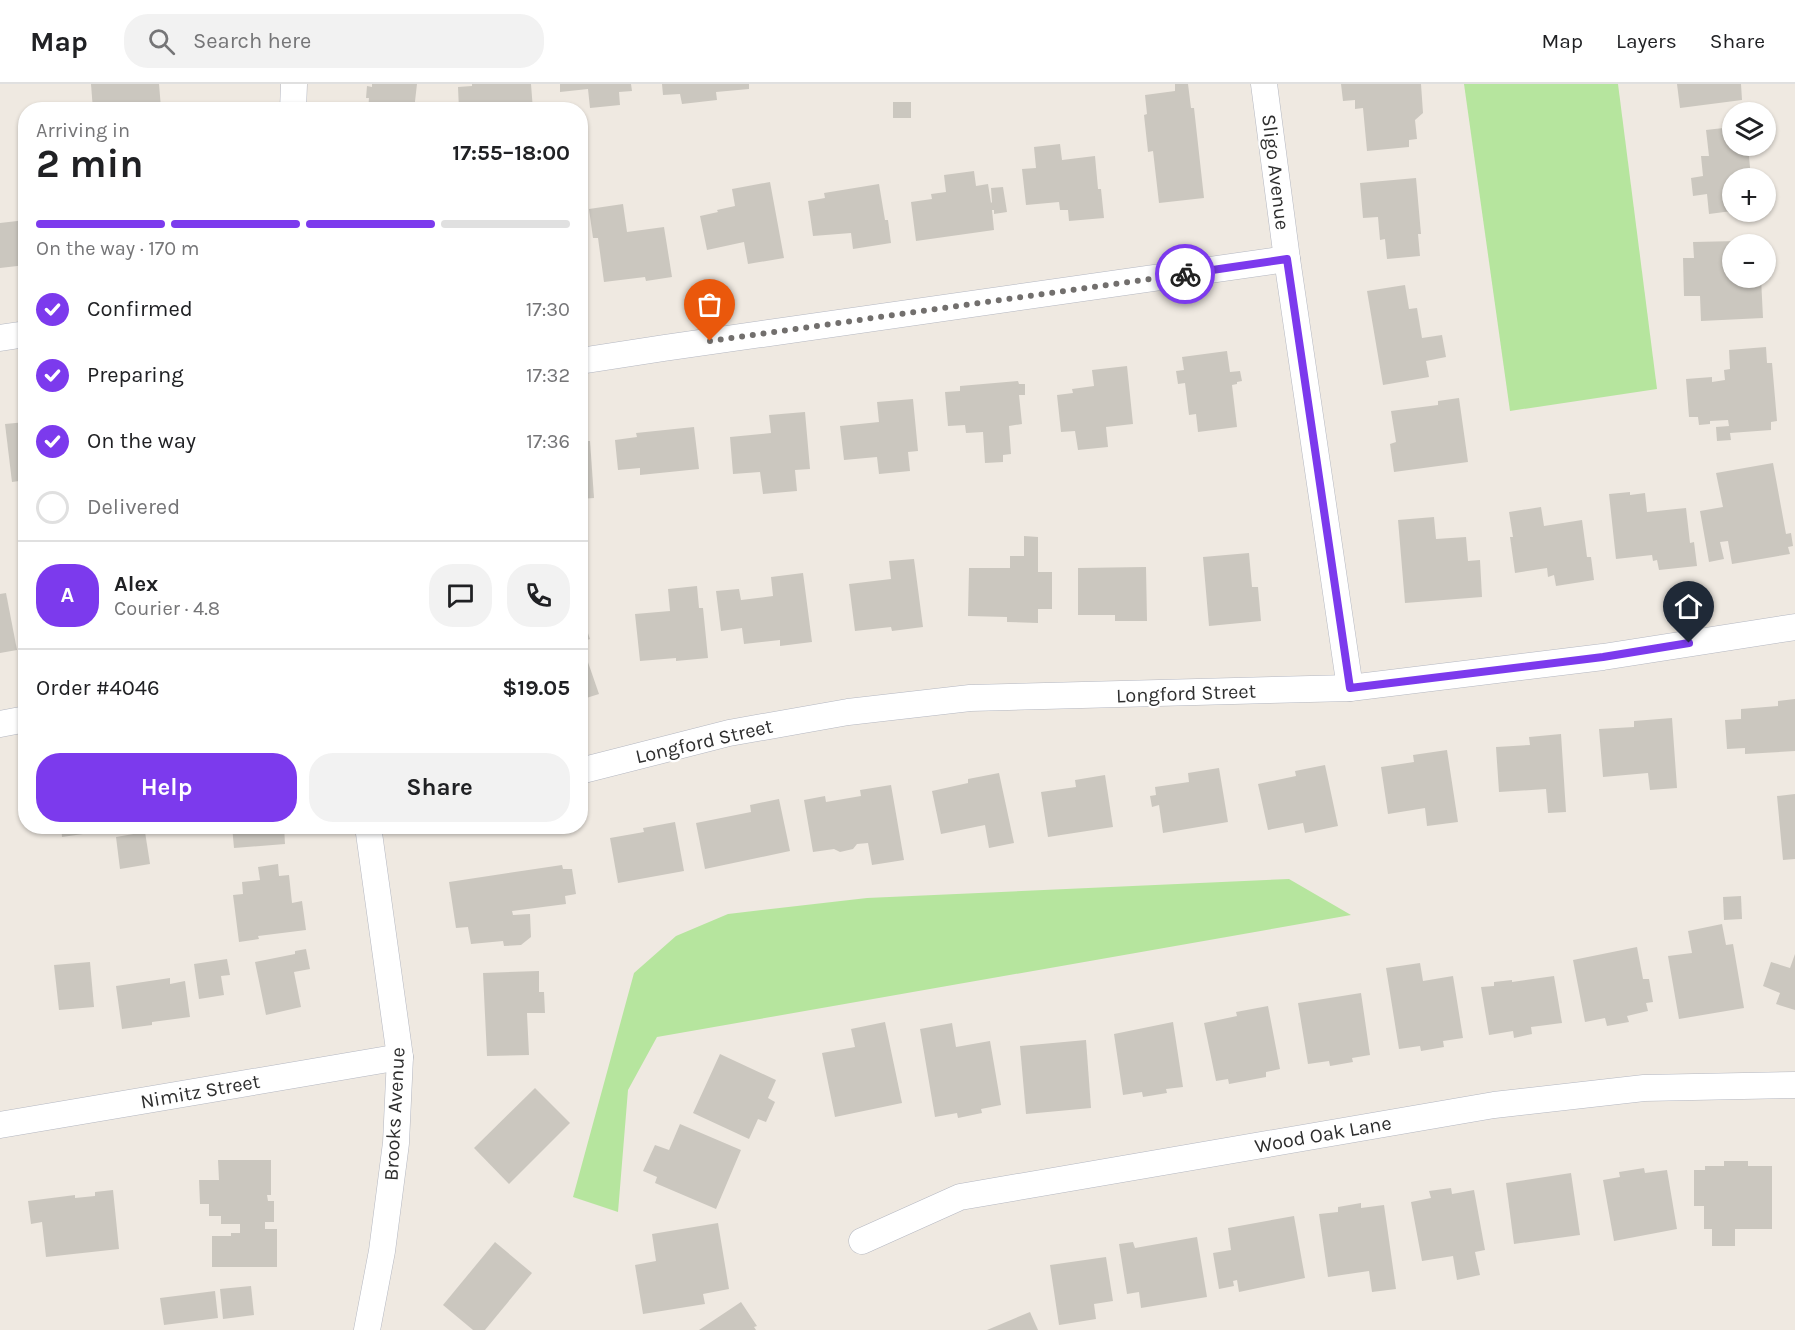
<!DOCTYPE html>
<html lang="en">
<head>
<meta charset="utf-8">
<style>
	:root { --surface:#fff; --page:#f2f2f2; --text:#202124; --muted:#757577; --line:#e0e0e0; --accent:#7c3aed }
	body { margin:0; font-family:Karla,sans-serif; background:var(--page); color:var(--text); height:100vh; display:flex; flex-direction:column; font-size:22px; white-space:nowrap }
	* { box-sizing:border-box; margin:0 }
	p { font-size:20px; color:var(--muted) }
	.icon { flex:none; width:33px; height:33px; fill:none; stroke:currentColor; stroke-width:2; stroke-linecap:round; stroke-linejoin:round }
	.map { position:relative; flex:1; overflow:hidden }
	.panel { position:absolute; left:18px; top:18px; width:570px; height:732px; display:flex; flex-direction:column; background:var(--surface); border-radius:24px; box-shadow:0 2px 4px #0004 }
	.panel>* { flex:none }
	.buttons { position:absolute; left:1722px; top:18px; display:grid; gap:12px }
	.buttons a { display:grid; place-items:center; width:54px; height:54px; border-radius:50%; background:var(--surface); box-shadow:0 2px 4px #0004; font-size:30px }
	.pin { position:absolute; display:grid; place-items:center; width:51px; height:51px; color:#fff; margin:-62px -26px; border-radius:50% 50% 50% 0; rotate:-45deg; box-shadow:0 0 6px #0007 }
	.pin .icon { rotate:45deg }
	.courier { position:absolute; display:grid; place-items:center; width:60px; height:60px; margin:-30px; border:4px solid #7c3aed; border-radius:50%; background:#fff; color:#222; box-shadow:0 2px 8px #0007 }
	.head em { font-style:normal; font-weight:700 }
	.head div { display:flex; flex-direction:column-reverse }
	.head { display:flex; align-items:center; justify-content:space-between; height:102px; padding:0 18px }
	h1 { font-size:39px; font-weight:700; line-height:45px }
	.bar { display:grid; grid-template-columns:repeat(4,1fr); gap:9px 6px; align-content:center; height:72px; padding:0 18px }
	.bar i { height:8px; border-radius:4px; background:var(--line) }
	.bar .selected { background:var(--accent) }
	.bar p { grid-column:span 4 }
	.line { display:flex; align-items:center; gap:15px; padding:0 18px; border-top:2px solid var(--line) }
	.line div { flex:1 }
	.round { display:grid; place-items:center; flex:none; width:63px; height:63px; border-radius:24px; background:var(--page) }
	ol { padding:0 18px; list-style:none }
	li { display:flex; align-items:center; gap:18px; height:66px }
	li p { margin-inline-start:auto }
	li .icon { padding:6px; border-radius:50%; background:var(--accent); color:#fff; stroke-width:4 }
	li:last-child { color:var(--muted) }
	li i { width:33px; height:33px; border:3px solid var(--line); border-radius:50% }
	.action { display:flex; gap:12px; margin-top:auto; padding:12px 18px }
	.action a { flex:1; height:69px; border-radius:24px; background:var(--accent); color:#fff; font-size:24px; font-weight:700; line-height:69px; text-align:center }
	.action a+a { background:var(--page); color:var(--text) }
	header { display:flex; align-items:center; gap:36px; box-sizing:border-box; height:84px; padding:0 30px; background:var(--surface); border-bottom:2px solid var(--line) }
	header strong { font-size:28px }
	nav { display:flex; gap:33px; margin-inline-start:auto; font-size:21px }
	.search { width:420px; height:54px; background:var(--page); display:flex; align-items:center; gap:15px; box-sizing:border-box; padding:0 21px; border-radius:24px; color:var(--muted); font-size:22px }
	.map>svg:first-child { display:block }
	.green { fill:#b6e59e }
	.building { fill:#cbc7bf }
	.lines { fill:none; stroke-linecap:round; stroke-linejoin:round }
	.street-casing { stroke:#b4b7c1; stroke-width:27 }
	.street { stroke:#fff; stroke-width:26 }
	.done { stroke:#726f6d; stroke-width:6; stroke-dasharray:0 10.8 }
	.route { stroke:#7c3aed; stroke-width:8 }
	.labels { text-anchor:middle; stroke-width:4.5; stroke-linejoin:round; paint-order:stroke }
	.street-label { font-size:20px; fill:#2e2e2e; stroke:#fff }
</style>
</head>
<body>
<header>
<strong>Map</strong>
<div class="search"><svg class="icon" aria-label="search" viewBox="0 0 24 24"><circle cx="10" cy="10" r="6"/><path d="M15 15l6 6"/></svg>Search here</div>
<nav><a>Map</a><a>Layers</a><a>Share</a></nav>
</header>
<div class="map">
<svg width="1795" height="1246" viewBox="0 0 1795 1246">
	<rect width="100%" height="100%" fill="#efe9e1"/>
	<g class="green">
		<polygon points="1464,0 1618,0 1657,305 1510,327"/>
		<polygon points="1289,795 1351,831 657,953 628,1006 618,1128 573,1113 634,889 676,852 728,830 867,814"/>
	</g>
	<g class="building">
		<polygon points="91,0 159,0 161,24 93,26"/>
		<polygon points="372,0 417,0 414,26 368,26 369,14 366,14 367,2 372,3"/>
		<polygon points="472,0 531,0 533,26 459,26 458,3 472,2"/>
		<polygon points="560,0 631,0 632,7 619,8 620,21 590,24 588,5 560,8"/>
		<polygon points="662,0 749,0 749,5 716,8 717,16 682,20 680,10 663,11"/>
		<polygon points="1175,0 1188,0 1191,24 1194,24 1204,114 1159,119 1153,67 1148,68 1144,31 1147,30 1145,11 1175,7"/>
		<polygon points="1341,0 1421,0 1423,29 1415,36 1417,55 1409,56 1409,63 1367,67 1363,24 1355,25 1355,16 1343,17"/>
		<polygon points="1677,0 1741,0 1742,16 1680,24"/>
		<rect x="893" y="18" width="18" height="16"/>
		<polygon points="1732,43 1732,62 1748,62 1751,94 1732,94 1732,127 1709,130 1707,110 1693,112 1691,94 1703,92 1701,72 1709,72 1706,46"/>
		<polygon points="1060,60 1062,76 1095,72 1098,105 1101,105 1104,134 1069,137 1068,126 1060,126 1059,118 1026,121 1022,85 1036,84 1034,63"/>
		<polygon points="974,87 976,102 988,100 991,119 992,118 991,104 1003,103 1007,128 994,130 994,126 992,126 994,146 916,157 911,118 932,115 931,110 946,108 944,91"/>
		<polygon points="1416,94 1421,150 1418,150 1420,172 1387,175 1385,155 1380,156 1378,133 1363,134 1360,99"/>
		<polygon points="770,98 784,174 748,180 744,158 707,166 700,132 718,128 717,126 735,122 732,105"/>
		<polygon points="879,100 885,136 888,136 891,159 853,165 851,149 813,152 808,117 825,114 824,109"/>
		<polygon points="623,120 627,148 664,143 672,193 646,197 645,193 604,198 598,154 593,154 589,125"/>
		<polygon points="26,136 26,181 0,184 0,139"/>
		<polygon points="1738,157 1738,160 1732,160 1732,194 1761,194 1763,234 1701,237 1700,212 1684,212 1683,174 1694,174 1693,158"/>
		<polygon points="1405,201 1409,225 1417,224 1422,254 1442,251 1446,273 1426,277 1429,293 1383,301 1367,207"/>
		<polygon points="1766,263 1767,279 1772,279 1777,337 1771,338 1771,346 1730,349 1731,356 1717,357 1716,343 1729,342 1728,336 1710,337 1710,340 1699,341 1698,333 1689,333 1686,295 1712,293 1712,298 1725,296 1724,286 1730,285 1729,266"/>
		<polygon points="1227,267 1230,288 1240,287 1242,297 1237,298 1237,300 1232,301 1237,343 1198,348 1196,330 1189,331 1185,299 1178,300 1176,287 1184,286 1182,273"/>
		<polygon points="1127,282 1133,340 1106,343 1108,363 1078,366 1075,347 1061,348 1057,311 1073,309 1072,305 1094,302 1092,286"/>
		<polygon points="1018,297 1019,300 1025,300 1025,311 1019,311 1022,340 1009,342 1011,370 1003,371 1003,378 985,379 983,348 966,349 965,341 948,342 945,308 960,307 960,302"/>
		<polygon points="1459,314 1468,378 1394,388 1390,360 1396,358 1391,327 1438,321 1438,317"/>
		<polygon points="913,315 918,367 908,368 910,387 879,390 877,373 844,376 840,342 879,338 877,318"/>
		<polygon points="805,328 810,385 795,386 797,407 763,410 760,388 733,390 730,353 771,349 769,331"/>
		<polygon points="26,338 26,396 12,398 5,340"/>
		<polygon points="694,343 699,385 640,391 640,384 618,386 615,356 637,353 636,349"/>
		<polygon points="580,357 590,357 594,414 580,415"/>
		<polygon points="1773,379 1786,450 1791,449 1793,462 1788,463 1790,470 1732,480 1728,457 1720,458 1724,475 1709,478 1700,427 1723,423 1716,389"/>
		<polygon points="1630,408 1630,411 1645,409 1647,428 1686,424 1690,459 1694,458 1697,482 1659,486 1657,476 1653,477 1652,471 1616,475 1609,410"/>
		<polygon points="1541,423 1544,442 1582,436 1587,473 1591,473 1594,496 1556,502 1554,491 1548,493 1547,484 1515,489 1510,453 1513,453 1509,428"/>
		<polygon points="1434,433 1436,455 1466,453 1468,477 1480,476 1482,513 1405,519 1398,436"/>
		<polygon points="1024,452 1038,453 1038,488 1052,488 1052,525 1038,525 1038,539 1007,538 1007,533 968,532 969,484 1010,484 1010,472 1024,472"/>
		<polygon points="1249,469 1252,503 1258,503 1261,537 1209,542 1203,473"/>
		<polygon points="914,475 923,543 892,547 891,543 855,547 849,500 891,495 889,477"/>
		<polygon points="1146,483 1147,537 1115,537 1115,531 1078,531 1078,484"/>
		<polygon points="803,489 812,558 780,562 780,556 744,560 742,544 721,547 716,507 739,505 741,516 773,512 771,493"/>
		<polygon points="697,502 699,524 703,524 708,574 676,577 676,574 640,577 635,530 670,527 668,505"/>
		<polygon points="6,509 17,566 0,569 0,510"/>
		<polygon points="581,529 590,555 581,558 599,610 580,616"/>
		<polygon points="1795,615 1795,667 1745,670 1745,664 1727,665 1725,636 1741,635 1741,625 1778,622 1778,617"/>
		<polygon points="1672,634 1677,704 1650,706 1648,689 1603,693 1599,645 1634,643 1634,637"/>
		<polygon points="1561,650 1566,728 1548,729 1546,705 1499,708 1496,663 1530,661 1529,653"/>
		<polygon points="1447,666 1458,738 1427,742 1425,724 1388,730 1381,683 1414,678 1413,671"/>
		<polygon points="1325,681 1338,742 1305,749 1303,739 1268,746 1258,700 1296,692 1295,687"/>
		<polygon points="1219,684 1228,738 1163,749 1159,721 1152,723 1150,712 1156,711 1155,703 1189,698 1188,689"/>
		<polygon points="999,689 1014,759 989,764 985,741 941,750 932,707 968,699 968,695"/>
		<polygon points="1105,691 1113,743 1048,753 1041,708 1076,703 1075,696"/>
		<polygon points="891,701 904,776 872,781 868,759 857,760 853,765 840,768 834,765 813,768 804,716 825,712 826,718 861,712 860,706"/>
		<polygon points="1795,710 1795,775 1783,776 1777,712"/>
		<polygon points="779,715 790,767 705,785 696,739 751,728 750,721"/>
		<polygon points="675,738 684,787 618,799 610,754 644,748 643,744"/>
		<polygon points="61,742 103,742 104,747 62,753"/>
		<polygon points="232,742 284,742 285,760 234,764"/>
		<polygon points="145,748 150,780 120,785 116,753"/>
		<polygon points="278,780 279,792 289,791 292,819 302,817 306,846 258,852 259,855 239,858 233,811 243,810 242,798 260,796 258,783"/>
		<polygon points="562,781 563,785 572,785 576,810 565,812 566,820 512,827 513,831 530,830 531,853 521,861 504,862 503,857 471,860 468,843 456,844 449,798"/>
		<polygon points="1741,812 1742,835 1724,836 1723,813"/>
		<polygon points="1722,840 1726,861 1733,860 1744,924 1679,935 1668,872 1692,869 1688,847"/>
		<polygon points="1637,863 1643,895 1649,895 1653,918 1646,919 1648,927 1627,932 1629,938 1607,942 1605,934 1585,938 1573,876"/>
		<polygon points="306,865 310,885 294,888 301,923 266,931 255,878 295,870 295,867"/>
		<polygon points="1795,870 1795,926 1776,920 1780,909 1763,902 1771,878 1790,884"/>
		<polygon points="227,875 230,891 221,892 224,911 199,915 194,880"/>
		<polygon points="90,878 94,923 59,926 54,881"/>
		<polygon points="1420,879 1423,897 1453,892 1463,954 1443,957 1444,963 1421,967 1420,962 1399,965 1386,884"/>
		<polygon points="539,887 539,908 544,908 545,929 527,929 529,971 487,972 483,889"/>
		<polygon points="1554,892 1562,939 1531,943 1532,950 1514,954 1513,947 1489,951 1481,903 1494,902 1494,898 1512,896 1512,898"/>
		<polygon points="170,894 170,900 185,897 190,933 152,938 152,941 122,945 116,902"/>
		<polygon points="1361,909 1370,971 1352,974 1353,978 1330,982 1329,977 1308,980 1298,919"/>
		<polygon points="1268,922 1280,985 1266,988 1266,993 1229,1000 1228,995 1216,997 1204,939 1237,932 1236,928"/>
		<polygon points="885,938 902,1019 835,1033 822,969 855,963 851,945"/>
		<polygon points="1173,938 1183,1003 1166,1005 1167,1009 1143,1013 1142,1008 1123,1011 1114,950"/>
		<polygon points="952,939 956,963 990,957 1001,1021 981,1025 982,1029 958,1034 957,1029 935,1033 920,945"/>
		<polygon points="1086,956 1091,1024 1026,1030 1020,962"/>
		<polygon points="720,970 776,996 768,1014 775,1018 766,1038 758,1035 749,1055 693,1029"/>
		<polygon points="535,1004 570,1039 509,1100 474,1064"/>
		<polygon points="680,1040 741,1066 716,1125 655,1099 657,1093 643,1087 655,1061 669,1066"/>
		<polygon points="218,1076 271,1076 271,1111 267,1111 268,1117 274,1117 274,1138 265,1138 265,1145 277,1145 277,1183 212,1183 212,1152 231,1152 231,1149 240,1149 240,1140 221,1140 221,1132 209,1132 209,1120 200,1120 199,1096 219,1096"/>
		<polygon points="1724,1077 1748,1077 1748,1082 1772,1082 1772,1145 1735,1145 1735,1162 1712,1162 1712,1145 1704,1145 1704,1122 1694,1122 1694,1086 1705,1086 1705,1082 1724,1082"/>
		<polygon points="1644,1084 1645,1089 1667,1086 1677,1145 1614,1157 1603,1096 1620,1093 1619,1088"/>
		<polygon points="1571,1089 1580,1151 1514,1160 1506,1099"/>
		<polygon points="1451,1104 1452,1110 1474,1106 1485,1166 1475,1168 1480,1191 1457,1196 1453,1172 1422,1177 1411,1118 1431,1114 1429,1107"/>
		<polygon points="113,1106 119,1165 46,1173 42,1138 31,1140 28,1117 75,1111 75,1114 95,1112 95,1108"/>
		<polygon points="1361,1119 1361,1124 1384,1121 1396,1205 1372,1208 1369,1187 1328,1193 1319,1130 1338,1128 1338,1123"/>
		<polygon points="1294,1132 1305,1194 1239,1208 1237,1196 1233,1197 1234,1202 1219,1205 1213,1169 1231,1166 1228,1144"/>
		<polygon points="718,1139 729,1205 703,1210 705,1220 643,1230 635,1181 656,1177 652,1150"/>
		<polygon points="1197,1153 1207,1213 1141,1224 1139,1208 1127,1210 1119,1160 1133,1158 1135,1164"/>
		<polygon points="495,1158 532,1189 485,1246 473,1246 443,1221"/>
		<polygon points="1106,1173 1113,1217 1094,1220 1096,1235 1059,1241 1050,1181"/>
		<polygon points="251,1202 254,1231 223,1235 220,1205"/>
		<polygon points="215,1207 218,1234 164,1241 160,1214"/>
		<polygon points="741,1218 757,1242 754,1243 756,1246 699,1246"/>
		<polygon points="1030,1228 1038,1246 987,1246"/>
	</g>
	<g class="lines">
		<defs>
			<g id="street">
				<polyline points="1264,0 1287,175 1350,604"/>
				<polyline points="293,26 294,0"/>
				<polyline points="0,254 26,250"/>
				<polyline points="580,277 664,264 1287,175"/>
				<polyline points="0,640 26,635"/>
				<polyline points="580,687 729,649 848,628 970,614 1350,604 1603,573 1795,543"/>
				<polyline points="0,1041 400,973"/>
				<polyline points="862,1157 960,1113 1494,1021 1644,1004 1795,1001"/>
				<polyline points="367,1246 382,1167 396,1059 400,973 368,742"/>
			</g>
		</defs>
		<use href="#street" class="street-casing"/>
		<use href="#street" class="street"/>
	</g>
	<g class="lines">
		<polyline class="done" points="710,257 1185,190"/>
		<polyline class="route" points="1185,190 1287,175 1350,604 1603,573 1689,559"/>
	</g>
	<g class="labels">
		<g class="street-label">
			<text transform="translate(1276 88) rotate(83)" y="7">Sligo Avenue</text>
			<text transform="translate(1186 609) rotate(-2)" y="7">Longford Street</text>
			<text transform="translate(704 657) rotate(-13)" y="7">Longford Street</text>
			<text transform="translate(200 1007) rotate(-10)" y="7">Nimitz Street</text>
			<text transform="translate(394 1030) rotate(-87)" y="7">Brooks Avenue</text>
			<text transform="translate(1323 1050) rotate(-10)" y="7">Wood Oak Lane</text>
		</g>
	</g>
</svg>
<div class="buttons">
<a><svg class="icon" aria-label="layers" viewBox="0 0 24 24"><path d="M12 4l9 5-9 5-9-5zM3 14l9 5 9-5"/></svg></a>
<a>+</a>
<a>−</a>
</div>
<div class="pin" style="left:710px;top:257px;background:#ea580c"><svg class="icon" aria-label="bag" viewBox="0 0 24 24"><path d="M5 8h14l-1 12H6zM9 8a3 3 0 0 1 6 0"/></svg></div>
<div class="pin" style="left:1689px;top:559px;background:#1f2937"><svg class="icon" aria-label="home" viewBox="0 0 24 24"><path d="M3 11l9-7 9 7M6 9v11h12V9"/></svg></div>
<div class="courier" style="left:1185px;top:190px"><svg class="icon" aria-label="bike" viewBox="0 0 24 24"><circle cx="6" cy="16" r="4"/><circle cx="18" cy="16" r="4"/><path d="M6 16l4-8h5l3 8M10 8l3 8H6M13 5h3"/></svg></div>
<section class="panel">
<div class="head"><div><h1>2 min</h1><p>Arriving in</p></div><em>17:55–18:00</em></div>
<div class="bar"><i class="selected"></i><i class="selected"></i><i class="selected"></i><i></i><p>On the way · 170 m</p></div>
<ol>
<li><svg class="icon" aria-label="check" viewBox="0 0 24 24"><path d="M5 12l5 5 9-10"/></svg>Confirmed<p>17:30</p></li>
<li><svg class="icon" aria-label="check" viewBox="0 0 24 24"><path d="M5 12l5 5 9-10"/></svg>Preparing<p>17:32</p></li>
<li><svg class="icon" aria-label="check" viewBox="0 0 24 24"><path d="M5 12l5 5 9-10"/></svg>On the way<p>17:36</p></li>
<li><i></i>Delivered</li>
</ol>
<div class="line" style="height:108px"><b class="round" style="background:var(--accent);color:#fff">A</b><div><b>Alex</b><p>Courier · 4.8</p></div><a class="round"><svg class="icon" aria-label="chat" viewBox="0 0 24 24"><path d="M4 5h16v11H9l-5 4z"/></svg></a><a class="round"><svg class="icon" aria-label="phone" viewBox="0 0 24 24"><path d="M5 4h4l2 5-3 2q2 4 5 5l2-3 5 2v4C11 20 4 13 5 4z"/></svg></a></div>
<div class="line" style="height:78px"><div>Order #4046</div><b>$19.05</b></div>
<div class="action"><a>Help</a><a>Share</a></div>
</section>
</div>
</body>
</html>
